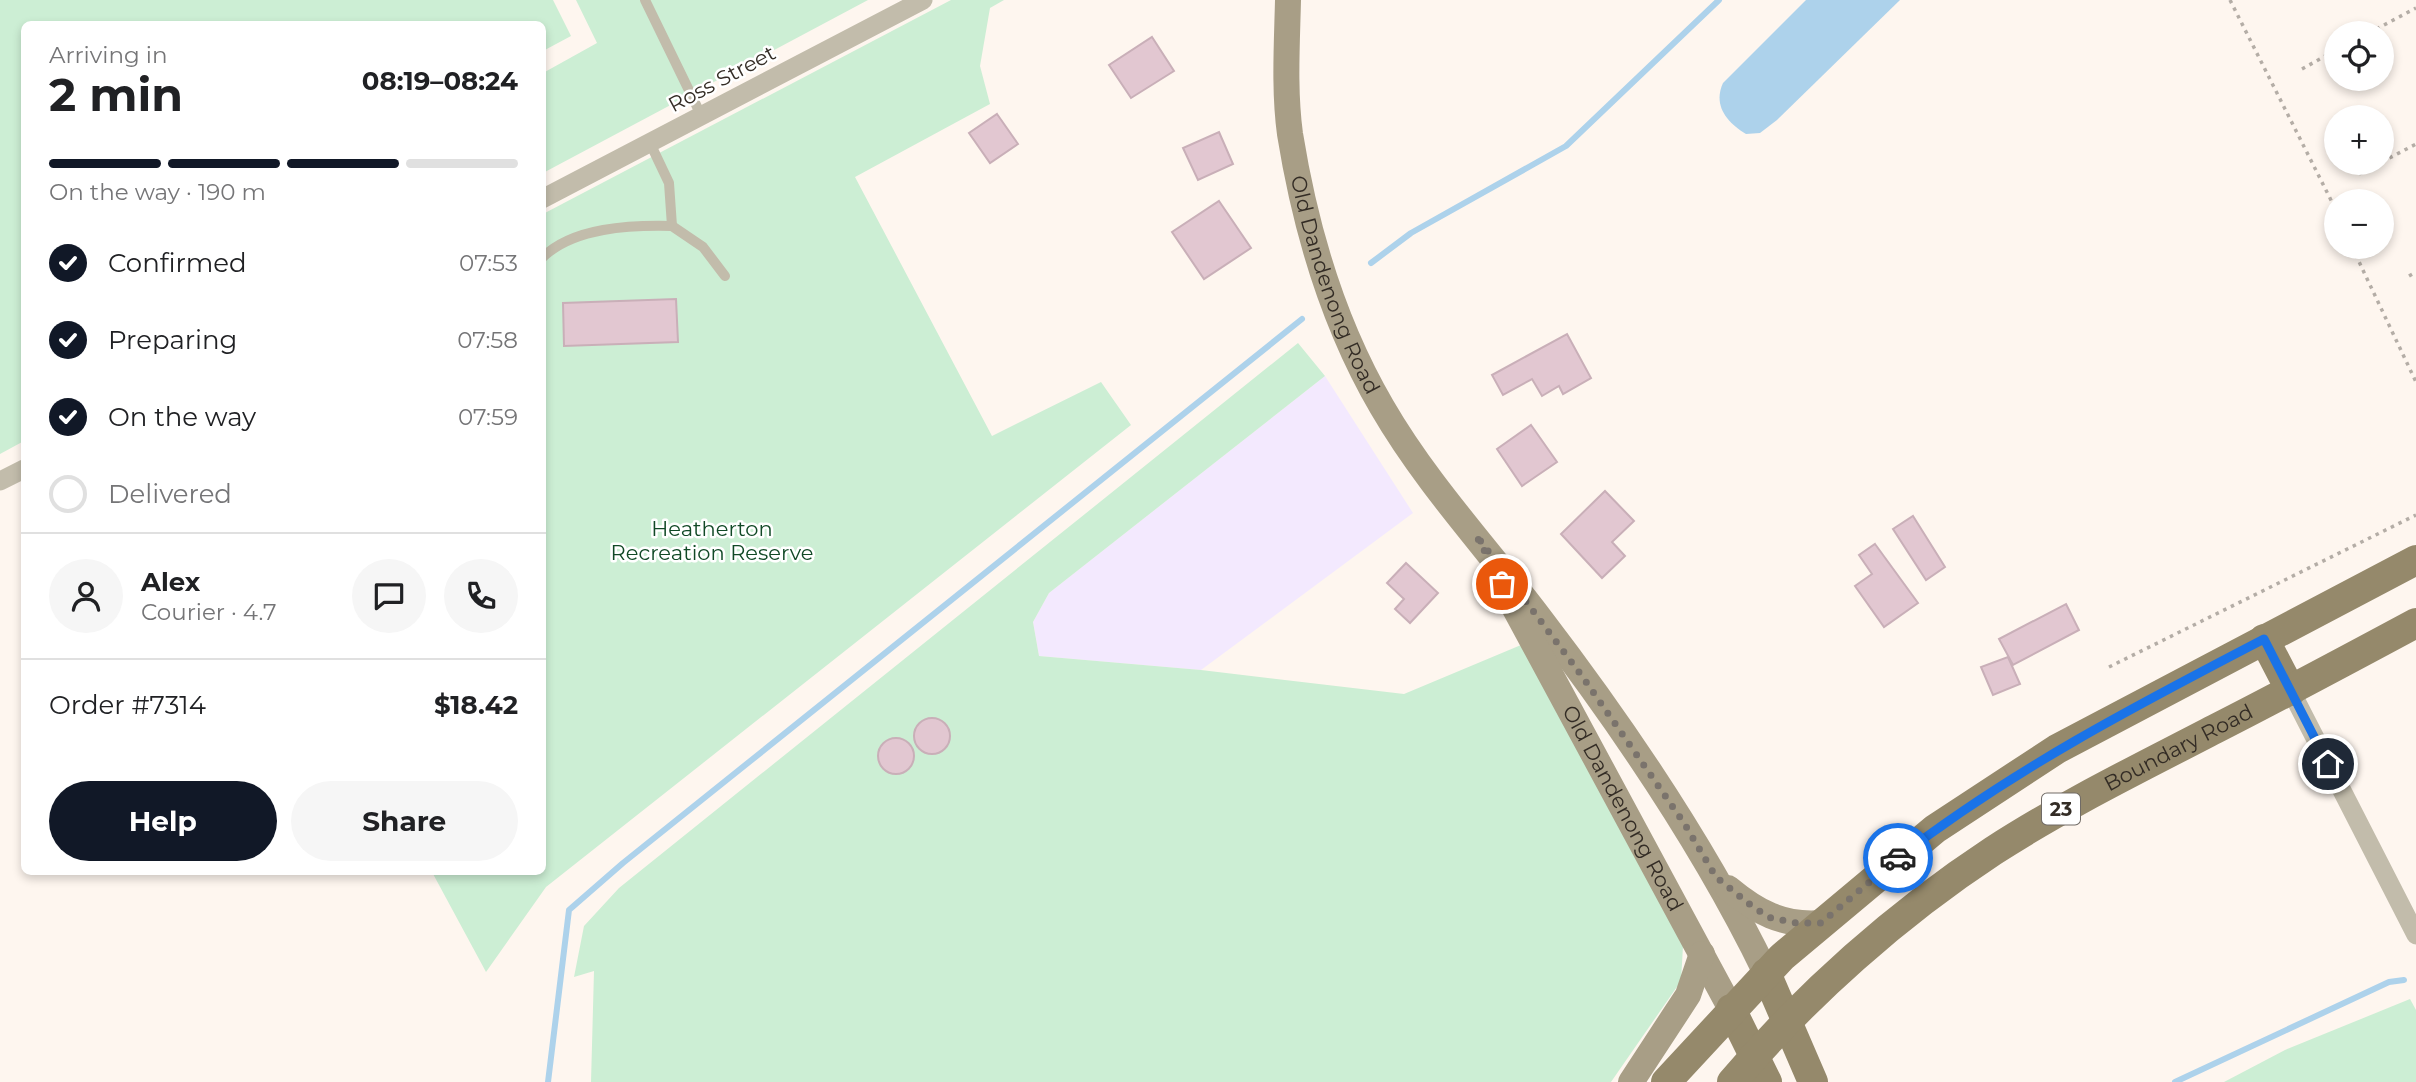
<!DOCTYPE html>
<html lang="en">
<head>
<meta charset="utf-8">
<style>
	:root { --surface:#fff; --page:#f6f6f6; --text:#202124; --muted:#757577; --line:#e0e0e0; --accent:#111827 }
	body { margin:0; font-family:Montserrat,sans-serif; background:var(--page); color:var(--text); height:100vh; display:flex; flex-direction:column; font-size:26px; white-space:nowrap }
	* { box-sizing:border-box; margin:0 }
	p { font-size:23px; color:var(--muted) }
	.icon { flex:none; width:38px; height:38px; fill:none; stroke:currentColor; stroke-width:2; stroke-linecap:round; stroke-linejoin:round }
	.map { position:relative; flex:1; overflow:hidden }
	.panel { position:absolute; left:21px; top:21px; width:525px; height:854px; display:flex; flex-direction:column; background:var(--surface); border-radius:10px; box-shadow:0 4px 10px #0003 }
	.panel>* { flex:none }
	.buttons { position:absolute; left:2324px; top:21px; display:grid; gap:14px }
	.buttons a { display:grid; place-items:center; width:70px; height:70px; border-radius:50%; background:var(--surface); box-shadow:0 4px 10px #0003; font-size:35px }
	.pin { position:absolute; display:grid; place-items:center; width:60px; height:60px; color:#fff; margin:-30px; border:4px solid #fff; border-radius:50%; box-shadow:0 2px 7px #0007 }
	.courier { position:absolute; display:grid; place-items:center; width:70px; height:70px; margin:-35px; border:5px solid #1a73e8; border-radius:50%; background:#fff; color:#222; box-shadow:0 2px 9px #0007 }
	.overview em { font-style:normal; font-weight:700 }
	.overview div { display:flex; flex-direction:column-reverse }
	.overview { display:flex; align-items:center; justify-content:space-between; height:119px; padding:0 28px }
	h1 { font-size:46px; font-weight:700; line-height:52px }
	.bar { display:grid; grid-template-columns:repeat(4,1fr); gap:10px 7px; align-content:center; height:84px; padding:0 28px }
	.bar i { height:9px; border-radius:5px; background:var(--line) }
	.bar .active { background:var(--accent) }
	.bar p { grid-column:span 4 }
	.line { display:flex; align-items:center; gap:18px; padding:0 28px; border-top:2px solid var(--line) }
	.line div { flex:1 }
	.round { display:grid; place-items:center; flex:none; width:74px; height:74px; border-radius:37px; background:var(--page) }
	ol { padding:0 28px; list-style:none }
	li { display:flex; align-items:center; gap:21px; height:77px }
	li p { margin-inline-start:auto }
	li .icon { padding:7px; border-radius:50%; background:var(--accent); color:#fff; stroke-width:4 }
	li:last-child { color:var(--muted) }
	li i { width:38px; height:38px; border:4px solid var(--line); border-radius:50% }
	.button { display:flex; gap:14px; margin-top:auto; padding:14px 28px }
	.button a { flex:1; height:80px; border-radius:42px; background:var(--accent); color:#fff; font-size:28px; font-weight:700; line-height:80px; text-align:center }
	.button a+a { background:var(--page); color:var(--text) }
	.map>svg:first-child { display:block }
	.industrial { fill:#f3e9fe }
	.green { fill:#cceed4 }
	.water { fill:#add2eb }
	.lines { fill:none; stroke-linecap:round; stroke-linejoin:round }
	.stream { stroke:#add2eb; stroke-width:6 }
	.building { fill:#e2c7d1; stroke:#c9afb8; stroke-width:2 }
	.path { stroke:#b4ada6; stroke-width:3.5; stroke-dasharray:3.5 5; stroke-linecap:butt }
	.service { stroke:#c2bcab; stroke-width:10 }
	.minor { stroke:#c2bcab; stroke-width:19 }
	.secondary { stroke:#a89e86; stroke-width:26 }
	.primary { stroke:#95896b; stroke-width:30 }
	.done { stroke:#7a736c; stroke-width:7; stroke-dasharray:0 12.6 }
	.route { stroke:#1a73e8; stroke-width:9 }
	.labels { text-anchor:middle; stroke-width:5; stroke-linejoin:round; paint-order:stroke }
	.shield { fill:#fff; stroke:#706b66; stroke-width:2 }
	.shield-label { font-size:19px; font-weight:bold; fill:#332c25 }
	.street-label { font-size:21px; fill:#332c25; stroke:#fff }
	.park-label { font-size:21px; fill:#114926; stroke:#fff }
</style>
</head>
<body>
<div class="map">
<svg width="2416" height="1082" viewBox="0 0 2416 1082">
	<rect width="100%" height="100%" fill="#fef6ef"/>
	<polygon class="industrial" points="1325,376 1413,513 1201,670 1039,656 1033,622 1049,593"/>
	<g class="green">
		<polygon points="0,0 553,0 571,36 543,51 542,24 24,24 24,441 0,454"/>
		<polygon points="576,0 868,0 543,173 543,73 597,43"/>
		<polygon points="951,0 1004,0 990,8 980,66 990,104 855,177 992,436 1101,382 1131,425 546,887 486,972 432,872 542,872 543,214"/>
		<polygon points="1298,343 1325,376 1049,593 1033,622 1039,656 1201,670 1404,694 1521,645 1683,946 1681,981 1611,1082 591,1082 594,971 574,977 584,926 619,888"/>
		<polygon points="2410,999 2416,1010 2416,1082 2224,1082 2285,1050"/>
	</g>
	<path class="water" d="M1806,0H1900L1777,120L1760,133L1746,134C1726,122 1713,105 1723,83Z"/>
	<g class="lines">
		<g class="stream">
			<polyline points="1371,263 1411,233 1566,146 1719,0"/>
			<polyline points="548,1082 569,910 623,863 1302,319"/>
			<polyline points="2175,1082 2389,982 2404,980"/>
		</g>
	</g>
	<g class="building">
		<polygon points="1152,37 1174,71 1131,98 1109,65"/>
		<polygon points="997,114 1018,144 990,163 969,133"/>
		<polygon points="1219,132 1233,164 1198,180 1183,148"/>
		<polygon points="1219,201 1251,248 1204,279 1172,232"/>
		<polygon points="676,299 678,342 564,346 563,303"/>
		<polygon points="1567,334 1591,378 1563,394 1559,386 1542,396 1532,379 1503,395 1492,375"/>
		<polygon points="1531,425 1557,462 1522,486 1497,449"/>
		<polygon points="1605,491 1634,521 1612,542 1625,556 1602,578 1561,534"/>
		<polygon points="1913,516 1945,567 1926,580 1893,529"/>
		<polygon points="1875,544 1918,603 1884,627 1855,586 1872,574 1859,555"/>
		<polygon points="1406,563 1438,593 1410,623 1395,609 1404,599 1387,583"/>
		<polygon points="2066,604 2079,630 2013,665 1999,639"/>
		<polygon points="2008,657 2020,684 1993,695 1981,667"/>
		<circle cx="932" cy="736" r="18"/>
		<circle cx="896" cy="756" r="18"/>
	</g>
	<g class="lines">
		<g class="path">
			<polyline points="2230,0 2336,210"/>
			<polyline points="2369,33 2416,8"/>
			<polyline points="2302,69 2336,50"/>
			<polyline points="2382,162 2416,144"/>
			<polyline points="2359,174 2380,163"/>
			<polyline points="2352,247 2416,382"/>
			<polyline points="2409,276 2416,272"/>
			<polyline points="2109,667 2416,515"/>
		</g>
		<g class="service">
			<polyline points="645,0 701,115"/>
			<polyline points="650,143 669,183 672,226"/>
			<path d="M542,258C573,227 631,225 672,226L703,247L725,276"/>
		</g>
		<g class="minor">
			<polyline points="542,199 923,0"/>
			<polyline points="0,481 24,469"/>
			<polyline points="2291,691 2416,935"/>
		</g>
		<g class="secondary">
			<path id="s1" d="M1288,0C1287,44 1284,90 1290,134C1305,227 1334,325 1382,407C1426,483 1486,547 1539,617C1624,728 1705,847 1766,973"/>
			<path id="s2" d="M1513,605L1731,1009"/>
			<path d="M1728,888C1757,912 1782,926 1821,923"/>
			<polyline points="1631,1082 1688,995 1702,954"/>
		</g>
		<g class="primary">
			<polyline points="2264,639 2291,691"/>
			<polyline points="1766,973 1813,1082"/>
			<polyline points="1731,1009 1767,1082"/>
			<polyline points="1666,1082 1782,957 1935,829 2057,749 2416,560"/>
			<path id="s3" d="M1732,1082C1806,995 1897,914 1993,851C2064,805 2140,768 2215,729C2282,695 2349,659 2416,623"/>
		</g>
	</g>
	<g class="lines">
		<polyline class="done" points="1502,584 1476,535 1582,676 1684,823 1716,877 1753,907 1771,918 1796,923 1821,923 1898,858"/>
		<path class="route" d="M1898,858C2012,770 2137,705 2264,639L2328,764"/>
	</g>
	<g class="labels">
		<rect class="shield" x="2042" y="793.5" width="38" height="31" rx="5"/>
		<g class="shield-label">
			<text x="2061" y="816">23</text>
		</g>
		<g class="street-label">
			<text transform="translate(722 79) rotate(-28)" y="7">Ross Street</text>
			<text dy="7" stroke="none"><textPath href="#s1" startOffset="292">Old Dandenong Road</textPath></text>
			<text dy="7" stroke="none"><textPath href="#s3" startOffset="562">Boundary Road</textPath></text>
			<text dy="7" stroke="none"><textPath href="#s2" startOffset="231">Old Dandenong Road</textPath></text>
		</g>
		<g class="park-label">
			<text x="712" y="536">Heatherton<tspan x="712" dy="24">Recreation Reserve</tspan></text>
		</g>
	</g>
</svg>
<div class="buttons">
<a><svg class="icon" aria-label="locate" viewBox="0 0 24 24"><circle cx="12" cy="12" r="6"/><path d="M12 2v4M12 18v4M2 12h4M18 12h4"/></svg></a>
<a>+</a>
<a>−</a>
</div>
<div class="pin" style="left:1502px;top:584px;background:#ea580c"><svg class="icon" aria-label="bag" viewBox="0 0 24 24"><path d="M5 8h14l-1 12H6zM9 8a3 3 0 0 1 6 0"/></svg></div>
<div class="pin" style="left:2328px;top:764px;background:#1f2937"><svg class="icon" aria-label="home" viewBox="0 0 24 24"><path d="M3 11l9-7 9 7M6 9v11h12V9"/></svg></div>
<div class="courier" style="left:1898px;top:858px"><svg class="icon" aria-label="car" viewBox="0 0 24 24"><path d="M5 17H2v-5l4-1 3-4h7l3 4 3 1v5h-3M9 17h6M6 11h13"/><circle cx="7" cy="17" r="2"/><circle cx="17" cy="17" r="2"/></svg></div>
<section class="panel">
<div class="overview"><div><h1>2 min</h1><p>Arriving in</p></div><em>08:19–08:24</em></div>
<div class="bar"><i class="active"></i><i class="active"></i><i class="active"></i><i></i><p>On the way · 190 m</p></div>
<ol>
<li><svg class="icon" aria-label="check" viewBox="0 0 24 24"><path d="M5 12l5 5 9-10"/></svg>Confirmed<p>07:53</p></li>
<li><svg class="icon" aria-label="check" viewBox="0 0 24 24"><path d="M5 12l5 5 9-10"/></svg>Preparing<p>07:58</p></li>
<li><svg class="icon" aria-label="check" viewBox="0 0 24 24"><path d="M5 12l5 5 9-10"/></svg>On the way<p>07:59</p></li>
<li><i></i>Delivered</li>
</ol>
<div class="line" style="height:126px"><a class="round"><svg class="icon" aria-label="person" viewBox="0 0 24 24"><circle cx="12" cy="8" r="4"/><path d="M4 21q1-7 8-7t8 7"/></svg></a><div><b>Alex</b><p>Courier · 4.7</p></div><a class="round"><svg class="icon" aria-label="chat" viewBox="0 0 24 24"><path d="M4 5h16v11H9l-5 4z"/></svg></a><a class="round"><svg class="icon" aria-label="phone" viewBox="0 0 24 24"><path d="M5 4h4l2 5-3 2q2 4 5 5l2-3 5 2v4C11 20 4 13 5 4z"/></svg></a></div>
<div class="line" style="height:91px"><div>Order #7314</div><b>$18.42</b></div>
<div class="button"><a>Help</a><a>Share</a></div>
</section>
</div>
</body>
</html>
